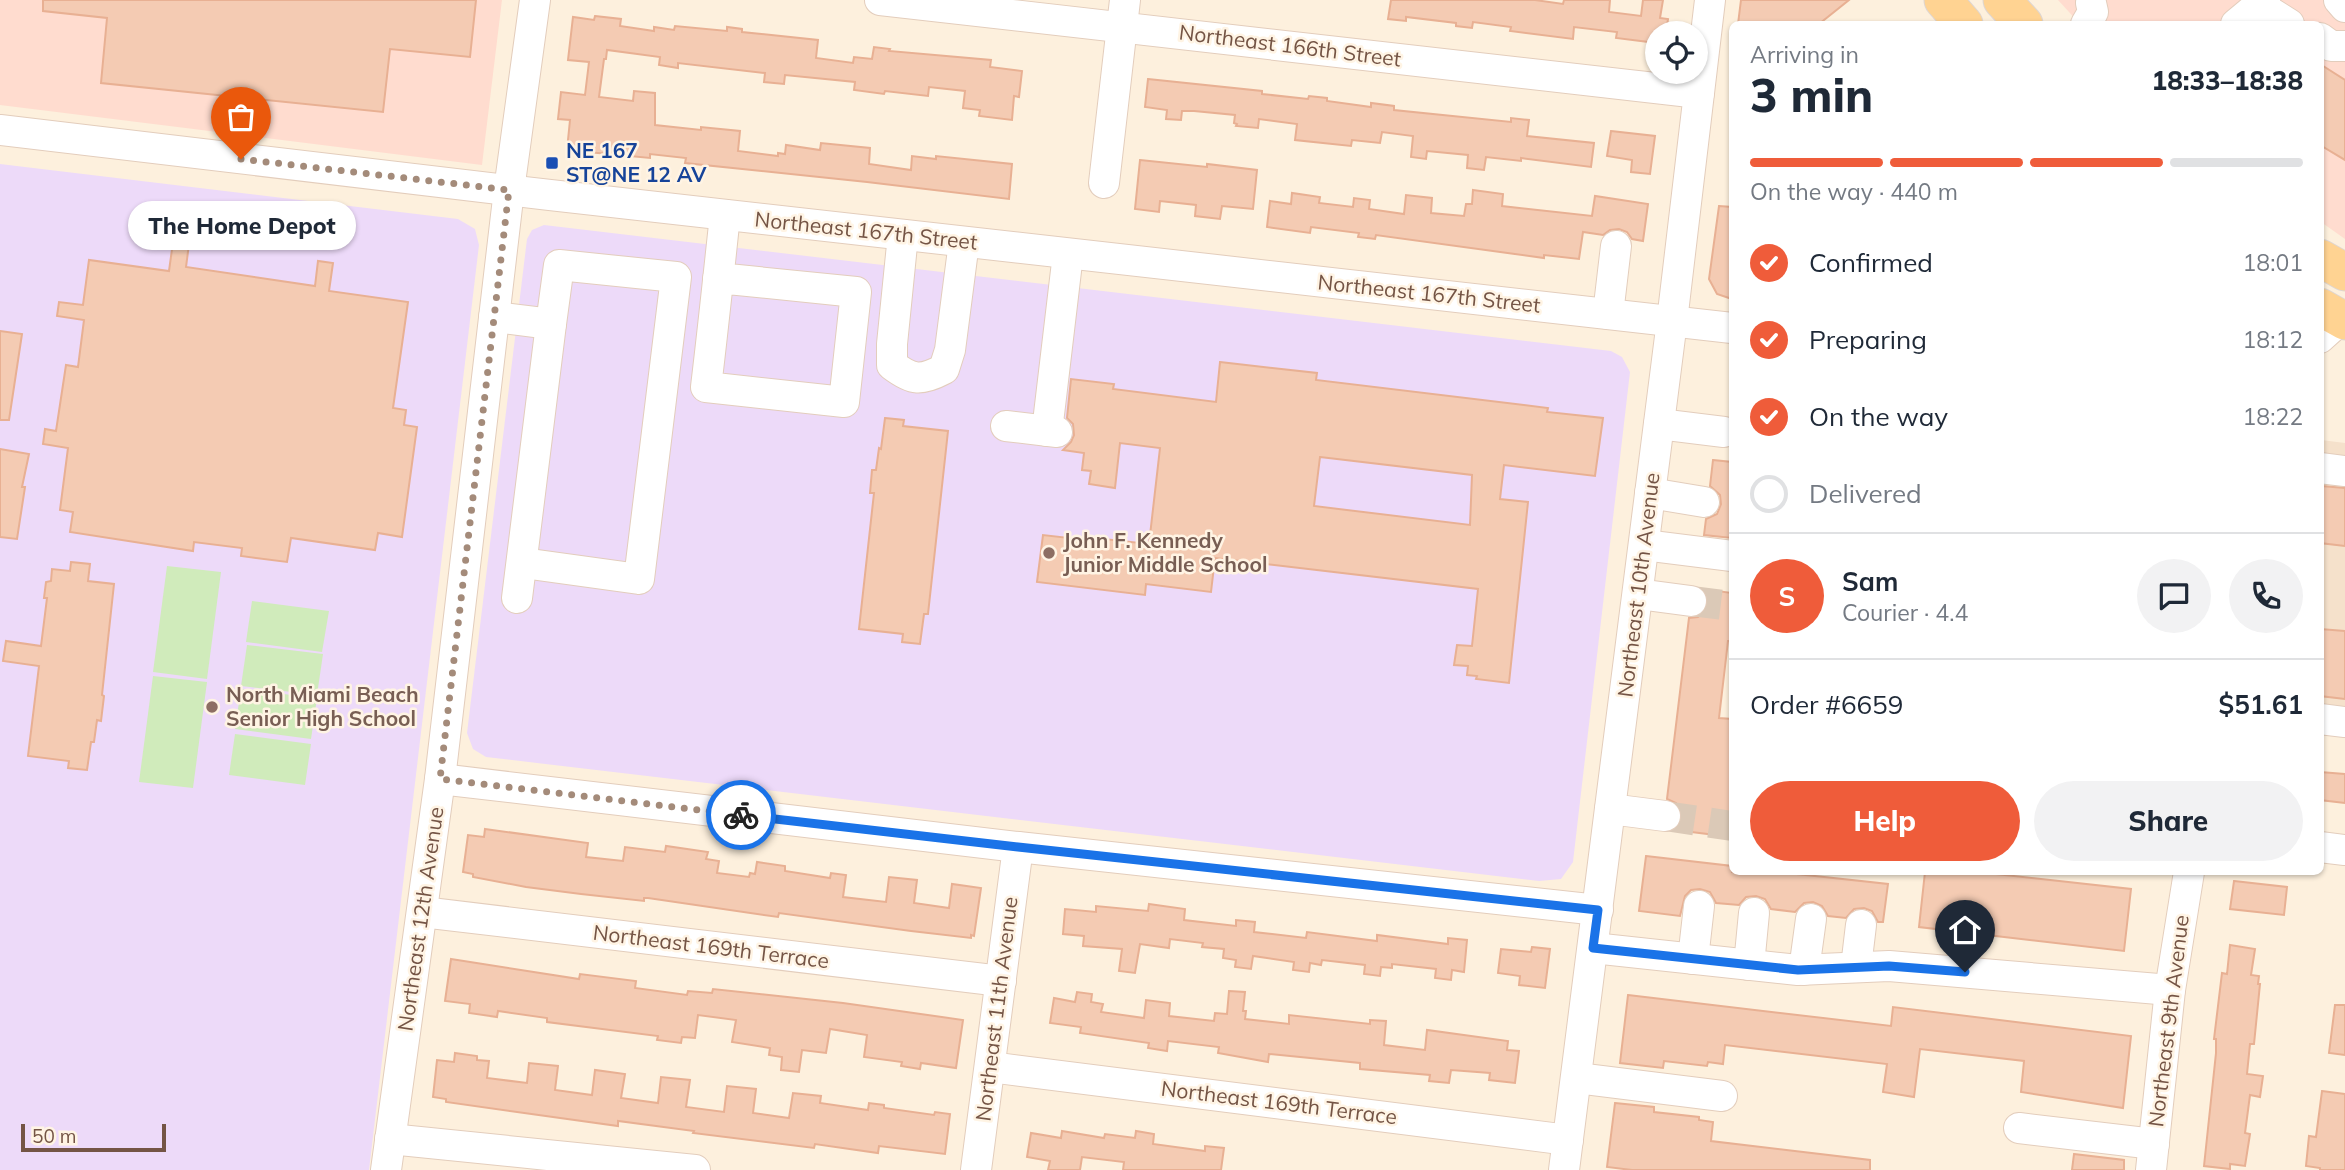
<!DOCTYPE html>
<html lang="en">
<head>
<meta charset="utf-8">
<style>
	:root { --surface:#fff; --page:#f2f2f3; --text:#1f2937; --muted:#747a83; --line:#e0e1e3; --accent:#ef5c3a }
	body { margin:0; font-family:Mulish,sans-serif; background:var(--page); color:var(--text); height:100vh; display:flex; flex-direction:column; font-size:26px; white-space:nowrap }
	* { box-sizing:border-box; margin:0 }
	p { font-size:23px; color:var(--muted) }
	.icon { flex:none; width:38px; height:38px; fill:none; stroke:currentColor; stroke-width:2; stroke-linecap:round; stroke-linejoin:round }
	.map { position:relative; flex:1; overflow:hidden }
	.panel { position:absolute; left:1729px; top:21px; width:595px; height:854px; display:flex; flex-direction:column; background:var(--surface); border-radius:10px; box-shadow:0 2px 5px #0004 }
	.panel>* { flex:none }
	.tools { position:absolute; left:1645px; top:21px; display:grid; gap:14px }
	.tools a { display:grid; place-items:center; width:63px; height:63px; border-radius:50%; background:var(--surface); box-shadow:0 2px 5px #0004; font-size:35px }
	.scale { position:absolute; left:21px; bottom:18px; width:145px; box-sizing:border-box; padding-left:7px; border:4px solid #745445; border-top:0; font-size:19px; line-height:24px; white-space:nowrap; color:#745445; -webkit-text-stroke:5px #fff4e4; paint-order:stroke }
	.pin { position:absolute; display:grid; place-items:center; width:60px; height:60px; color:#fff; margin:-72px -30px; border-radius:50% 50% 50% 0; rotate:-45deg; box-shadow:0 0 7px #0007 }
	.pin .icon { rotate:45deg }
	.courier { position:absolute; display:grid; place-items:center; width:70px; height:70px; margin:-35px; border:5px solid #1a73e8; border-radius:50%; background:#fff; color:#222; box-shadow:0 2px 9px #0007 }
	.bubble { position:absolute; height:49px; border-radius:24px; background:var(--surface); box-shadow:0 2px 5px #0004; font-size:23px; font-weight:800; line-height:49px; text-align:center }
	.overview em { font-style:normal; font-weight:800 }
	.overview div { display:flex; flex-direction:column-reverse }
	.overview { display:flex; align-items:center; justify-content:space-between; height:119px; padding:0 21px }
	h1 { font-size:46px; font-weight:800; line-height:52px }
	.bar { display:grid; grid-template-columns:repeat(4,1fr); gap:10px 7px; align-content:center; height:84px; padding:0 21px }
	.bar i { height:9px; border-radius:5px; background:var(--line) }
	.bar .on { background:var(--accent) }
	.bar p { grid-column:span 4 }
	.line { display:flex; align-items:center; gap:18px; padding:0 21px; border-top:2px solid var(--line) }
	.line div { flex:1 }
	.round { display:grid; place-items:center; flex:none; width:74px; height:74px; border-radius:37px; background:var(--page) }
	ol { padding:0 21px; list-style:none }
	li { display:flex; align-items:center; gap:21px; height:77px }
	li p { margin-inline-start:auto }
	li .icon { padding:7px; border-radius:50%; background:var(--accent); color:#fff; stroke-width:4 }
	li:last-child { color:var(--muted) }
	li i { width:38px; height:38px; border:4px solid var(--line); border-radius:50% }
	.primary-button { display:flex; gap:14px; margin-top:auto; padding:14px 21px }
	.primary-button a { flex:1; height:80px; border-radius:42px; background:var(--accent); color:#fff; font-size:28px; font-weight:800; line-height:80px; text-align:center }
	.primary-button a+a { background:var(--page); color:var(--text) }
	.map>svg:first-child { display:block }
	.residential { fill:#f5e1cb }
	.commercial { fill:#ffdccf }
	.education { fill:#eddaf9 }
	.green { fill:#d0ebbb }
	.building { fill:#f4cbb3; stroke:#e8b093; stroke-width:2; fill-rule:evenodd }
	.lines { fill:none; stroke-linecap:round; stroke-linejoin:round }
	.minor-tunnel { stroke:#dbc9b7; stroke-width:30; stroke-dasharray:30 15; stroke-linecap:butt }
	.minor-casing { stroke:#e3cdbc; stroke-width:32 }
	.major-casing { stroke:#ded6d2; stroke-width:39 }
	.minor { stroke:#fff; stroke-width:30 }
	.major { stroke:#ffd392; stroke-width:37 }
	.done { stroke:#a48b7a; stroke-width:7; stroke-dasharray:0 12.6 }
	.route { stroke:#1a73e8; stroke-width:9 }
	.transit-dot { fill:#1a4fb4; stroke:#fff4e4; stroke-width:2.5 }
	.education-dot { fill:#8d6e63; stroke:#fff4e4; stroke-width:2.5 }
	.labels { text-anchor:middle; stroke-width:5; stroke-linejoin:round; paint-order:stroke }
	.street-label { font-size:21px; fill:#745445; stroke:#fff4e4 }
	.transit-label { font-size:21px; font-weight:bold; fill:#164399; stroke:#fff4e4; text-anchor:start }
	.education-label { font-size:21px; font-weight:bold; fill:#785e54; stroke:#fff4e4; text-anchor:start }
</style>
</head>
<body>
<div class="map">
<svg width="2345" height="1170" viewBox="0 0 2345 1170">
	<rect width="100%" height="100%" fill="#fdf0dd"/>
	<polygon class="residential" points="2321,440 2345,443 2345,731 2321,729"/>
	<g class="commercial">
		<polygon points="0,0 502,0 482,165 0,105"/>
		<polygon points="2058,0 2345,0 2345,239 2321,222 2320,24 2080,24"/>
	</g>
	<g class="education">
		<polygon points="0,164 458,219 475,229 479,245 369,1170 0,1170"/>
		<polygon points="544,225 1611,351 1622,357 1630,372 1573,862 1561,879 1539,881 486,757 473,749 467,733 527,239 532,230"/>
	</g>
	<g class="green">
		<polygon points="167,566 221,572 207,679 153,672"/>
		<polygon points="252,601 329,611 322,652 246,642"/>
		<polygon points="247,645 323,654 317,695 241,686"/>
		<polygon points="153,676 207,682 193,788 139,782"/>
		<polygon points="241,689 317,698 311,739 235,729"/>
		<polygon points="235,734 311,744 305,785 229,775"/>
	</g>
	<g class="building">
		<polygon points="43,0 476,0 470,57 390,49 383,112 101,83 107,18 43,11"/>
		<polygon points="1391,0 1535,0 1563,4 1564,0 1610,0 1609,12 1641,16 1643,0 1663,0 1660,18 1668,19 1666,33 1657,33 1657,43 1616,38 1617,32 1574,27 1573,39 1510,31 1511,27 1473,22 1472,28 1456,26 1456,23 1406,17 1406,21 1388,19"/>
		<polygon points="1741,0 1849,0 1819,24 1738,24"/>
		<polygon points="595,16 621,19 620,26 654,31 654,27 674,30 675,26 727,31 727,27 742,29 742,32 818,40 816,58 853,63 854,57 872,59 874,47 890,49 889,51 991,60 990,67 1022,71 1019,97 1014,96 1012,120 979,116 980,110 963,108 965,91 929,87 928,96 885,91 884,94 854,90 855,82 785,75 784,84 764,82 765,73 678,63 678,68 659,65 660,57 607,50 606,59 604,59 599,97 633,101 634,91 655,93 655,125 701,130 701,127 740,131 738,151 778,156 778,153 785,154 786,145 820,150 821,143 870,148 869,164 911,170 912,156 936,159 936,156 1012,164 1009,199 867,182 685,163 686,158 650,154 650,158 567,150 570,120 558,119 561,92 585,95 589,62 568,60 573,17 594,20"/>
		<polygon points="2320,64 2345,80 2345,160 2320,145"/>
		<polygon points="1148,79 1262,91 1262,94 1308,99 1309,96 1327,98 1327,101 1371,107 1371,103 1394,106 1394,110 1511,122 1511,118 1529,120 1527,136 1594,143 1591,167 1521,158 1521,161 1486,157 1484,170 1467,168 1468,155 1427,151 1426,159 1411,157 1413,136 1382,132 1380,143 1352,140 1351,146 1295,140 1297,124 1259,119 1258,128 1236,126 1237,124 1234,123 1235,115 1194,111 1182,111 1181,120 1166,119 1167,110 1145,107"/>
		<polygon points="1611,131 1655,136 1650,174 1631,172 1632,160 1607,156"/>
		<polygon points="1140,160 1207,167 1207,164 1257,170 1253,209 1222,206 1220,219 1195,216 1196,205 1160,201 1159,212 1135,209"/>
		<polygon points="1473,190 1503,194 1502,206 1592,216 1595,196 1648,204 1643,241 1632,239 1627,232 1619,229 1610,230 1603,235 1583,232 1579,259 1544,255 1544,258 1376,235 1375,239 1358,237 1359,233 1311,227 1310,233 1267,227 1270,201 1291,204 1292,193 1320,197 1319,203 1353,207 1354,198 1370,200 1369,209 1404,214 1406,195 1432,198 1431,213 1464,216 1466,204 1472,204"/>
		<polygon points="1719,206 1732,207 1732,299 1717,294 1709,279"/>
		<polygon points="173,242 189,244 186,267 315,286 318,261 333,263 329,291 408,302 393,408 406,410 404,425 417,427 402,537 378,533 375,550 291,538 287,562 241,556 242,548 194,542 193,551 70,532 73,512 60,510 68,448 43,444 45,429 56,431 66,365 78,367 84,320 57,316 59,302 83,305 89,260 169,271"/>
		<polygon points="0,331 22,334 9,420 0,420"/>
		<path d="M1220,362L1317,373L1316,380L1548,408L1547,412L1603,418L1595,476L1504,465L1500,499L1528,502L1509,683L1476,679L1477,676L1467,675L1468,666L1454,665L1457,645L1472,646L1478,589L1215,558L1211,592L1146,584L1145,595L1037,582L1043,535L1095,541V538L1149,544L1160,448L1120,443L1115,488L1089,484L1091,471L1082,470L1084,453L1063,450L1071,442L1074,435L1073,424L1067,418L1071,379L1114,384L1113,389L1216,402ZM1320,457L1472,475L1470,525L1314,506Z"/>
		<polygon points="885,418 904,420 903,426 948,431 928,614 924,614 920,644 902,642 903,634 859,629 874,493 870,493 872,470 876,470 879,448 881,449"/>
		<polygon points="0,449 29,454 22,487 25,487 17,539 0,537"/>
		<polygon points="1713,460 1732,462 1732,538 1704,535 1706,519 1717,514 1721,504 1720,495 1710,486"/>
		<polygon points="2321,486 2345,488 2345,546 2320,543"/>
		<polygon points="71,562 90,564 88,581 114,584 102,695 104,696 101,721 97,720 94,742 91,742 87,770 68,768 69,761 28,756 39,666 3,661 6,641 41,646 47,598 44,598 46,582 51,581 52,569 70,571"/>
		<polygon points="1703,589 1732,593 1732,641 1728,641 1719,718 1732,719 1732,837 1675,830 1682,819 1681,810 1676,803 1667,799 1689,618 1698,617 1705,611 1708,603 1707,595"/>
		<polygon points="2320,629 2345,631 2345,699 2320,696"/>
		<polygon points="2320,772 2345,774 2345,803 2320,800"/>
		<polygon points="485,829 588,843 586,857 623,861 625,847 665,852 666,846 708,852 706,859 719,861 717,873 749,877 750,873 755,874 757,862 785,866 785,871 830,878 831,873 846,875 843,897 886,902 889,877 917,880 914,903 949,908 952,884 981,888 974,936 971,935 971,938 911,931 779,913 778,917 648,898 644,898 644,901 581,894 526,887 473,877 473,874 463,872 468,835 484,837"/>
		<polygon points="1646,856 1732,866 1732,872 1778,872 1888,884 1883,922 1878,922 1872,911 1864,908 1854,909 1846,918 1828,916 1822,906 1813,902 1804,903 1795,912 1771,909 1765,899 1756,896 1746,897 1739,905 1716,903 1710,892 1700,889 1691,890 1685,896 1680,916 1639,911"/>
		<polygon points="1925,872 1978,872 2131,889 2124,951 1919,927"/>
		<polygon points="2234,881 2287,887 2284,915 2230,909"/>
		<polygon points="1149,904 1185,909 1184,920 1236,926 1236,920 1255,922 1254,932 1306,938 1307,932 1377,941 1377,935 1448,944 1448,938 1467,940 1464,972 1452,970 1451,980 1435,978 1436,969 1392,964 1392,968 1381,967 1380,976 1364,974 1365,965 1322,960 1321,965 1310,963 1309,972 1293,970 1294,962 1253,956 1251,969 1235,967 1236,960 1223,958 1224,949 1202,947 1203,943 1170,939 1169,948 1140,944 1135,973 1119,971 1122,949 1083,946 1084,936 1063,934 1065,909 1096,912 1096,906 1148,911"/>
		<polygon points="2230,945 2255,949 2251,975 2259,976 2258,984 2260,984 2254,1044 2250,1044 2247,1074 2263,1076 2260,1097 2250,1095 2245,1133 2250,1134 2245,1166 2230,1164 2230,1169 2204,1166 2216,1053 2216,1039 2214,1039 2222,973 2227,974"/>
		<polygon points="1532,947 1550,949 1545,988 1519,985 1520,976 1498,973 1501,949 1531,952"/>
		<polygon points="451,959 579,979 580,974 636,981 635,988 687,995 688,991 712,993 713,989 843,1003 963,1020 956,1068 921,1063 920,1069 901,1066 902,1062 864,1057 867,1035 830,1029 826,1053 802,1050 799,1072 781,1070 782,1057 769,1055 770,1048 732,1042 736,1020 698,1015 695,1038 682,1037 681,1043 657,1040 658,1036 547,1022 547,1018 498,1011 497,1017 469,1013 470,1004 445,1001"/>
		<polygon points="1229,991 1245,992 1243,1011 1246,1011 1245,1019 1289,1024 1289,1015 1370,1024 1370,1020 1386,1021 1384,1045 1425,1050 1427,1030 1508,1041 1507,1050 1519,1051 1515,1083 1489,1080 1490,1073 1451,1070 1449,1083 1429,1081 1430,1075 1360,1069 1360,1063 1269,1054 1268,1062 1218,1053 1219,1047 1168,1041 1167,1051 1148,1048 1149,1043 1080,1033 1081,1027 1050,1023 1054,998 1075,1002 1077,992 1092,994 1091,1002 1103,1004 1101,1012 1144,1018 1146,1000 1170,1003 1169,1016 1214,1021 1215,1013 1227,1014"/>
		<polygon points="1628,995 1891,1026 1893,1007 2131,1036 2123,1108 2021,1092 2024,1061 1920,1049 1914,1097 1883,1092 1887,1064 1725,1045 1723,1064 1708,1062 1707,1066 1664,1061 1663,1068 1620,1063"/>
		<polygon points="2335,1005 2345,1005 2345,1055 2329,1053"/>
		<polygon points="455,1053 477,1056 477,1060 489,1061 487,1078 527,1083 529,1063 558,1066 555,1090 592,1095 595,1070 625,1074 621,1098 658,1103 661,1077 690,1080 686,1107 724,1112 727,1086 756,1089 753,1113 789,1118 793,1093 821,1096 820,1103 868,1110 869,1103 884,1105 884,1108 934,1115 935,1112 950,1114 945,1154 879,1146 878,1153 815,1144 814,1148 693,1133 694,1131 618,1121 618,1126 446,1102 446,1099 433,1097 437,1060 454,1062"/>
		<polygon points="2322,1091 2345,1094 2345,1170 2320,1170 2320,1168 2306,1166 2309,1136 2316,1137"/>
		<polygon points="1615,1103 1654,1107 1654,1112 1699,1117 1699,1120 1713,1122 1711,1141 1870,1160 1870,1170 1632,1170 1607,1167"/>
		<polygon points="1062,1131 1104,1138 1105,1134 1135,1138 1136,1131 1154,1134 1153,1144 1205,1151 1205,1146 1224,1148 1221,1170 1123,1170 1124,1162 1082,1157 1080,1170 1048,1170 1050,1161 1027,1157 1031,1133 1061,1138"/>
		<polygon points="2074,1154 2124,1160 2124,1170 2072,1170"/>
	</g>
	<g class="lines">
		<g class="minor-tunnel">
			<polyline points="1691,601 1732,606"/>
			<polyline points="1665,816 1732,826"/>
		</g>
		<defs>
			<g id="minor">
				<polyline points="880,0 1699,93"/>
				<polyline points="2339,0 2345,7"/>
				<polyline points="2259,5 2289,24"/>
				<polyline points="2086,24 2093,12 2091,3"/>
				<polyline points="2236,24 2265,0"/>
				<polyline points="2320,38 2331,46 2345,46"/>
				<polyline points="0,130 550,195 1732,328"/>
				<polyline points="1104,183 1125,0"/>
				<path d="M903,235L892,344V365C913,381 921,381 944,369L950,350L964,242"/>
				<path d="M718,278L856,292L844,402L706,387C713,329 719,272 725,215"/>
				<polyline points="1608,314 1616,246"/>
				<polyline points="494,317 551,324 559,265 676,277 639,579 523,563"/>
				<polyline points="2320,338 2341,319"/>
				<polyline points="1659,424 1724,432"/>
				<polyline points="1006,426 1057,432"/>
				<polyline points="1047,431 1068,254"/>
				<polyline points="2320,468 2345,471"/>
				<polyline points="1650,493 1704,502"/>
				<polyline points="1644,545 1732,556"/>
				<polyline points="1638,594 1691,601"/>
				<polyline points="517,598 551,324"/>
				<polyline points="2320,719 2345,722"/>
				<polyline points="440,779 1018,847 1598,910"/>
				<polyline points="1610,809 1665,816"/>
				<polyline points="2320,847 2345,850"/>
				<polyline points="422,912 1001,981"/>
				<polyline points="1593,948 1798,970 1889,966 2170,990"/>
				<polyline points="1693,959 1699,906"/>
				<polyline points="1749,965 1754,913"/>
				<polyline points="1856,967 1861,925"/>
				<polyline points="1804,970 1811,919"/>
				<polyline points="990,1067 1568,1140"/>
				<polyline points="1577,1078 1722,1096"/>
				<polyline points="2019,1128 2154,1144"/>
				<polyline points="390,1139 695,1170"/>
				<polyline points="386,1170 440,779 509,190 535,0"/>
				<polyline points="976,1170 1018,847"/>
				<polyline points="1564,1170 1672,321 1710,0"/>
				<polyline points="2151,1170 2170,990 2189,872"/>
			</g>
			<g id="major">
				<polyline points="1943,0 1964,24"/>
				<polyline points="2002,0 2024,24"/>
				<polyline points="2320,258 2345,272"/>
				<polyline points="2320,307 2345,321"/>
			</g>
		</defs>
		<use href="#minor" class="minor-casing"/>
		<use href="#major" class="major-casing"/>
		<use href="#minor" class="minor"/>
		<use href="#major" class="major"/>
	</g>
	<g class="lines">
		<polyline class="done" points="241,159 509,190 440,779 741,815"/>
		<polyline class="route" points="741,815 1018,847 1598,910 1593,948 1798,970 1889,966 1965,972"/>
	</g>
	<rect class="transit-dot" x="545" y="156" width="14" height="14" rx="3.5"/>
	<g class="education-dot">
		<circle cx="1049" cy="553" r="7"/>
		<circle cx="212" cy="707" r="7"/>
	</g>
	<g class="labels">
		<g class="street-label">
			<text transform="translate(1290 46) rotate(7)" y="7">Northeast 166th Street</text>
			<text transform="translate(866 231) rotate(6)" y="7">Northeast 167th Street</text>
			<text transform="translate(1429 294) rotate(6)" y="7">Northeast 167th Street</text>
			<text transform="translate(1639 585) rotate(-83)" y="7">Northeast 10th Avenue</text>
			<text transform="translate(421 919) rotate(-82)" y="7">Northeast 12th Avenue</text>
			<text transform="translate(711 947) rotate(7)" y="7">Northeast 169th Terrace</text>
			<text transform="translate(997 1009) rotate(-83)" y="7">Northeast 11th Avenue</text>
			<text transform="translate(2169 1021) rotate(-83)" y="7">Northeast 9th Avenue</text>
			<text transform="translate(1279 1103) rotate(7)" y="7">Northeast 169th Terrace</text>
		</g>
		<g class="transit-label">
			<text x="566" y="158">NE 167<tspan x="566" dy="24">ST@NE 12 AV</tspan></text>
		</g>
		<g class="education-label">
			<text x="1063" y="548">John F. Kennedy<tspan x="1063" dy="24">Junior Middle School</tspan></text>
			<text x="226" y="702">North Miami Beach<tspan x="226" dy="24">Senior High School</tspan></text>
		</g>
	</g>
</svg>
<div class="tools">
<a><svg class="icon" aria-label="locate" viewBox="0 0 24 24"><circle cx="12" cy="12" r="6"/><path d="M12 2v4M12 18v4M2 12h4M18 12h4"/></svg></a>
</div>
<div class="scale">50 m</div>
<div class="pin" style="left:241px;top:159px;background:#ea580c"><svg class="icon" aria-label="bag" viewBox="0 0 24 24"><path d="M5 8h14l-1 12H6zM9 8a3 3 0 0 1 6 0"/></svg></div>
<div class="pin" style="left:1965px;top:972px;background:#1f2937"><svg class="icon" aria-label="home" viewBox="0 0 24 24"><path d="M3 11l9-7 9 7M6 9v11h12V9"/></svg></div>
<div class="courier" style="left:741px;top:815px"><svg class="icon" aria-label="bike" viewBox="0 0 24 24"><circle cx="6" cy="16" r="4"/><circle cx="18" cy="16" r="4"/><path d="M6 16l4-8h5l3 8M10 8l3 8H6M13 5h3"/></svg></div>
<div class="bubble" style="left:128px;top:201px;width:228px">The Home Depot</div>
<section class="panel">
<div class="overview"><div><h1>3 min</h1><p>Arriving in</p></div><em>18:33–18:38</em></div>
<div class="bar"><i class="on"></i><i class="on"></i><i class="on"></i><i></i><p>On the way · 440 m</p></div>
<ol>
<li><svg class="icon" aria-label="check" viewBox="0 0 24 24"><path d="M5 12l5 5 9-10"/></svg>Confirmed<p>18:01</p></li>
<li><svg class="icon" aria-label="check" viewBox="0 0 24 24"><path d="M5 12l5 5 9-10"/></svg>Preparing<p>18:12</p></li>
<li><svg class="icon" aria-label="check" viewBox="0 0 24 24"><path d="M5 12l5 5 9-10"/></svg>On the way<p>18:22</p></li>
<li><i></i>Delivered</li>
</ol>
<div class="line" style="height:126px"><b class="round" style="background:var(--accent);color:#fff">S</b><div><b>Sam</b><p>Courier · 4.4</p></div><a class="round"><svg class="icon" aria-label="chat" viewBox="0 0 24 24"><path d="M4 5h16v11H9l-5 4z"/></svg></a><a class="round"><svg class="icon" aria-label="phone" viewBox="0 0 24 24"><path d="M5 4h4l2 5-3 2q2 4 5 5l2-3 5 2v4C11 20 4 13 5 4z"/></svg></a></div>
<div class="line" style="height:91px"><div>Order #6659</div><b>$51.61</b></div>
<div class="primary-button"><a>Help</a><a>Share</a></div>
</section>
</div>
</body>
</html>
